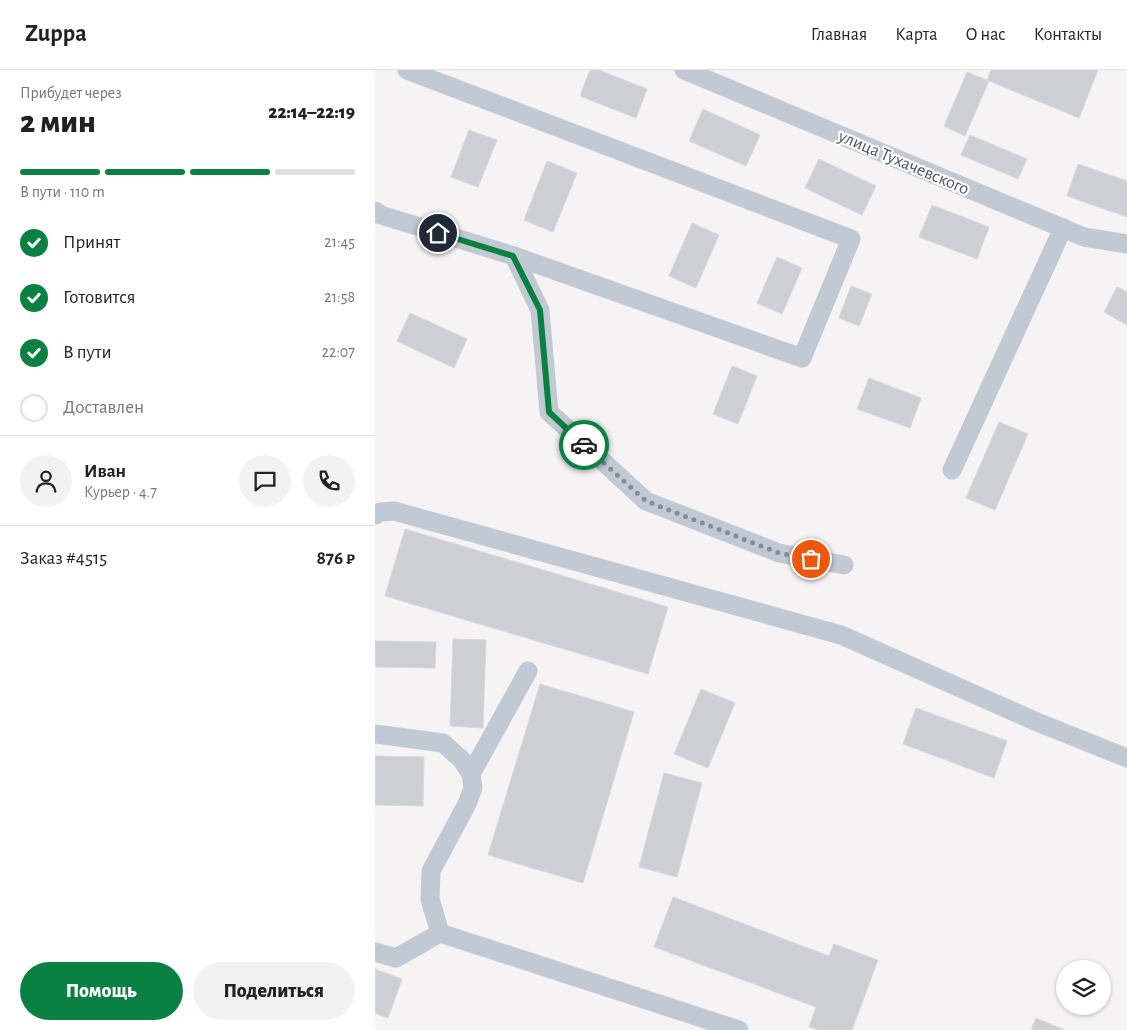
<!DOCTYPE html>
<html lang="ru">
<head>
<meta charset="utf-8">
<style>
	:root { --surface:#fff; --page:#f2f2f2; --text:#222; --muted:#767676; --line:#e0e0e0; --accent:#0b8043 }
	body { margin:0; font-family:"Alegreya Sans",sans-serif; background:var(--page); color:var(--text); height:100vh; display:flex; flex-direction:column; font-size:19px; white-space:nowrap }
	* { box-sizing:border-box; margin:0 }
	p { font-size:16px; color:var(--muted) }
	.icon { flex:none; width:28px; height:28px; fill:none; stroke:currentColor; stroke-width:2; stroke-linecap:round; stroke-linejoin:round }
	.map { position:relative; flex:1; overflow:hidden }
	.sheet { display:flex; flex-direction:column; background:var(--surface); width:375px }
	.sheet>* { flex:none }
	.fabs { position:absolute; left:681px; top:890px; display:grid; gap:10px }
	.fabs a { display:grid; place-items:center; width:55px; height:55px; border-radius:50%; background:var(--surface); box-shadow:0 1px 4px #0004; font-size:25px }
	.pin { position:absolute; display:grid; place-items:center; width:42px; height:42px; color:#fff; margin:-21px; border:2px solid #fff; border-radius:50%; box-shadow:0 1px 5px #0007 }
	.courier { position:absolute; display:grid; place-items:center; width:50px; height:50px; margin:-25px; border:4px solid #0b8043; border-radius:50%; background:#fff; color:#222; box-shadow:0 1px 6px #0007 }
	.headline em { font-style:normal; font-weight:800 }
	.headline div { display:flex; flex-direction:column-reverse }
	.headline { display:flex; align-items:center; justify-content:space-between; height:85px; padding:0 20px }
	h1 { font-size:32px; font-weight:800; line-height:38px }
	.bar { display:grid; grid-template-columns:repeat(4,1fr); gap:8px 5px; align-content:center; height:60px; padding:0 20px }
	.bar i { height:6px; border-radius:4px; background:var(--line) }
	.bar .on { background:var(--accent) }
	.bar p { grid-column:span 4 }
	.line { display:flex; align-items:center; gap:12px; padding:0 20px; border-top:1px solid var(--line) }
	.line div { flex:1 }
	.round { display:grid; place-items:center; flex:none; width:52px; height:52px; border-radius:26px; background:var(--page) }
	ol { padding:0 20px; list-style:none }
	li { display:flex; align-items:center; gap:15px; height:55px }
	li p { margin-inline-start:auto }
	li .icon { padding:5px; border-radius:50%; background:var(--accent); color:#fff; stroke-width:4 }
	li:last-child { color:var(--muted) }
	li i { width:28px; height:28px; border:2px solid var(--line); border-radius:50% }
	.button { display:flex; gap:10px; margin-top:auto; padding:10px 20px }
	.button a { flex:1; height:58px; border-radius:30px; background:var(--accent); color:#fff; font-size:20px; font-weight:800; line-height:58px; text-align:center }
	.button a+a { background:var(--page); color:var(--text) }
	header { display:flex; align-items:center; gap:30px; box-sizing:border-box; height:70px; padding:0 25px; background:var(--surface); border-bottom:1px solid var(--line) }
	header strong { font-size:24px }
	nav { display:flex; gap:28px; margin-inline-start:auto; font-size:18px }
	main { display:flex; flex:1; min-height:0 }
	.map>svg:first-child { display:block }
	.building { fill:#cdcfd5; stroke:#d7d9de }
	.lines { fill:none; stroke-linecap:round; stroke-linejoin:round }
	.minor { stroke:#c1cad2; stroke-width:19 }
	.done { stroke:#868d94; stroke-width:5; stroke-dasharray:0 9 }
	.route { stroke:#0b8043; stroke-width:6 }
	.labels { text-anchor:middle; stroke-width:4.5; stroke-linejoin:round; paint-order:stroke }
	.street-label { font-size:18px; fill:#4a5661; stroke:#fff }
</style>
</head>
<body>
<header>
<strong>Zuppa</strong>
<nav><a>Главная</a><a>Карта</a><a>О нас</a><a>Контакты</a></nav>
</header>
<main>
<section class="sheet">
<div class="headline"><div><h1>2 мин</h1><p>Прибудет через</p></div><em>22:14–22:19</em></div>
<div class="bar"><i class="on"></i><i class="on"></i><i class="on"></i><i></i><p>В пути · 110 m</p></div>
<ol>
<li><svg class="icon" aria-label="check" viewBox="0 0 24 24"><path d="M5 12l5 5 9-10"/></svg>Принят<p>21:45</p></li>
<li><svg class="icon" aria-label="check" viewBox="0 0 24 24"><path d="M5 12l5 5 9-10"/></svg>Готовится<p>21:58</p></li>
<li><svg class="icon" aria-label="check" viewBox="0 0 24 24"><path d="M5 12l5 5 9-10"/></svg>В пути<p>22:07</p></li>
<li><i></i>Доставлен</li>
</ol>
<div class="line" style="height:90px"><a class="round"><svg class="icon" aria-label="person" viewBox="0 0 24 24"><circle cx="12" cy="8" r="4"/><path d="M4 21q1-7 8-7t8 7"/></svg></a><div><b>Иван</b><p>Курьер · 4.7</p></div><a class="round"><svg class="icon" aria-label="chat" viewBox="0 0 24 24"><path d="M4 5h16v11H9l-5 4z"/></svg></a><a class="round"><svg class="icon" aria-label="phone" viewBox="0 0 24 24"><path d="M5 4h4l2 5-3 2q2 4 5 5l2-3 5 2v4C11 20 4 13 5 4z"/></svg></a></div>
<div class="line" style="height:65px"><div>Заказ #4515</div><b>876 ₽</b></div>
<div class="button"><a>Помощь</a><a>Поделиться</a></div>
</section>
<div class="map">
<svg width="752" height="960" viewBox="0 0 752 960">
	<rect width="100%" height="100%" fill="#f5f3f3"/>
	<g class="building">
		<polygon points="215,0 224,0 272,19 261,48 205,26"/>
		<polygon points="616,0 723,0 704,48 612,10"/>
		<polygon points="592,2 614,11 590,66 569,56"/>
		<polygon points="328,39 385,65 371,96 314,71"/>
		<polygon points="94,60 122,70 103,117 76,107"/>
		<polygon points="595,65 652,89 643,109 586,85"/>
		<polygon points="444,89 501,116 487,145 430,118"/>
		<polygon points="172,91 202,103 178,162 149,150"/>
		<polygon points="703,94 752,111 752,147 692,126"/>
		<polygon points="557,135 614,157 602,189 544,167"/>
		<polygon points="317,153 344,165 321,218 294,206"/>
		<polygon points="402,187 427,198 407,244 382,233"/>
		<polygon points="476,216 497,224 484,256 464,248"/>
		<polygon points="742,217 752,222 752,255 729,242"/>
		<polygon points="35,243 92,269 79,298 22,271"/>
		<polygon points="357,296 382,306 363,354 338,344"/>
		<polygon points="494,308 546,328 535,358 482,339"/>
		<polygon points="624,352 653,364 620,440 591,428"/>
		<polygon points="30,459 293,537 273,604 10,526"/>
		<polygon points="78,569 111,570 108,658 75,656"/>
		<polygon points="0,571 61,572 60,598 0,597"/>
		<polygon points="165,614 259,642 208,813 113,785"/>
		<polygon points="326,619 360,633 333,698 299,684"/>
		<polygon points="541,638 632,671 619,708 528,674"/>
		<polygon points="0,686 49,687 48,736 0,735"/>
		<polygon points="289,703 327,713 302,807 264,797"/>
		<polygon points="298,827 454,886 459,874 503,890 477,960 443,960 434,957 441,937 279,877"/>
		<polygon points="0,899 27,909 13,948 0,943"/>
		<polygon points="661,948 690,960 656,960"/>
	</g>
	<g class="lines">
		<g class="minor">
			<polyline points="32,0 476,169 427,288 139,186"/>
			<polyline points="309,0 709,167 752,174"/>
			<polyline points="0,141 6,145 139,186 165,240 174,342 271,431 404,483 469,495"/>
			<polyline points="577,400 688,158"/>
			<polyline points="0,445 5,442 19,441 466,565 662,652 752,688"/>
			<polyline points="0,664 68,673 87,690 96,704 153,601"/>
			<polyline points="65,863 55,829 56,801 92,734 98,718 96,704"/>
			<polyline points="0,882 21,888 65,863 364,960"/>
		</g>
	</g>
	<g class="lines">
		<polyline class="done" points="209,375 271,431 404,483 436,489"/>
		<polyline class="route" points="63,163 138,186 165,240 174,342 209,375"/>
	</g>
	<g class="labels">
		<g class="street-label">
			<text transform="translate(529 92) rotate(23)" y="6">улица Тухачевского</text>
		</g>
	</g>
</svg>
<div class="fabs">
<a><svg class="icon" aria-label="layers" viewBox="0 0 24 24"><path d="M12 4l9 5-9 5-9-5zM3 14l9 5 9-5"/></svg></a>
</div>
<div class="pin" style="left:436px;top:489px;background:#ea580c"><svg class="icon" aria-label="bag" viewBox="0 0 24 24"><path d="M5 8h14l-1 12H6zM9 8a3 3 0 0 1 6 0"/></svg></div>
<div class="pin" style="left:63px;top:163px;background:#1f2937"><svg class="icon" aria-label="home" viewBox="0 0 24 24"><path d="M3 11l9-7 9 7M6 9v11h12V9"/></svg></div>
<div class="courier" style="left:209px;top:375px"><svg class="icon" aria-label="car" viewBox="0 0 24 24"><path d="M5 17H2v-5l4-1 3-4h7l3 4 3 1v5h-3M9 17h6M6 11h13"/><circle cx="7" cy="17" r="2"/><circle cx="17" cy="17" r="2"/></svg></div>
</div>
</main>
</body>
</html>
